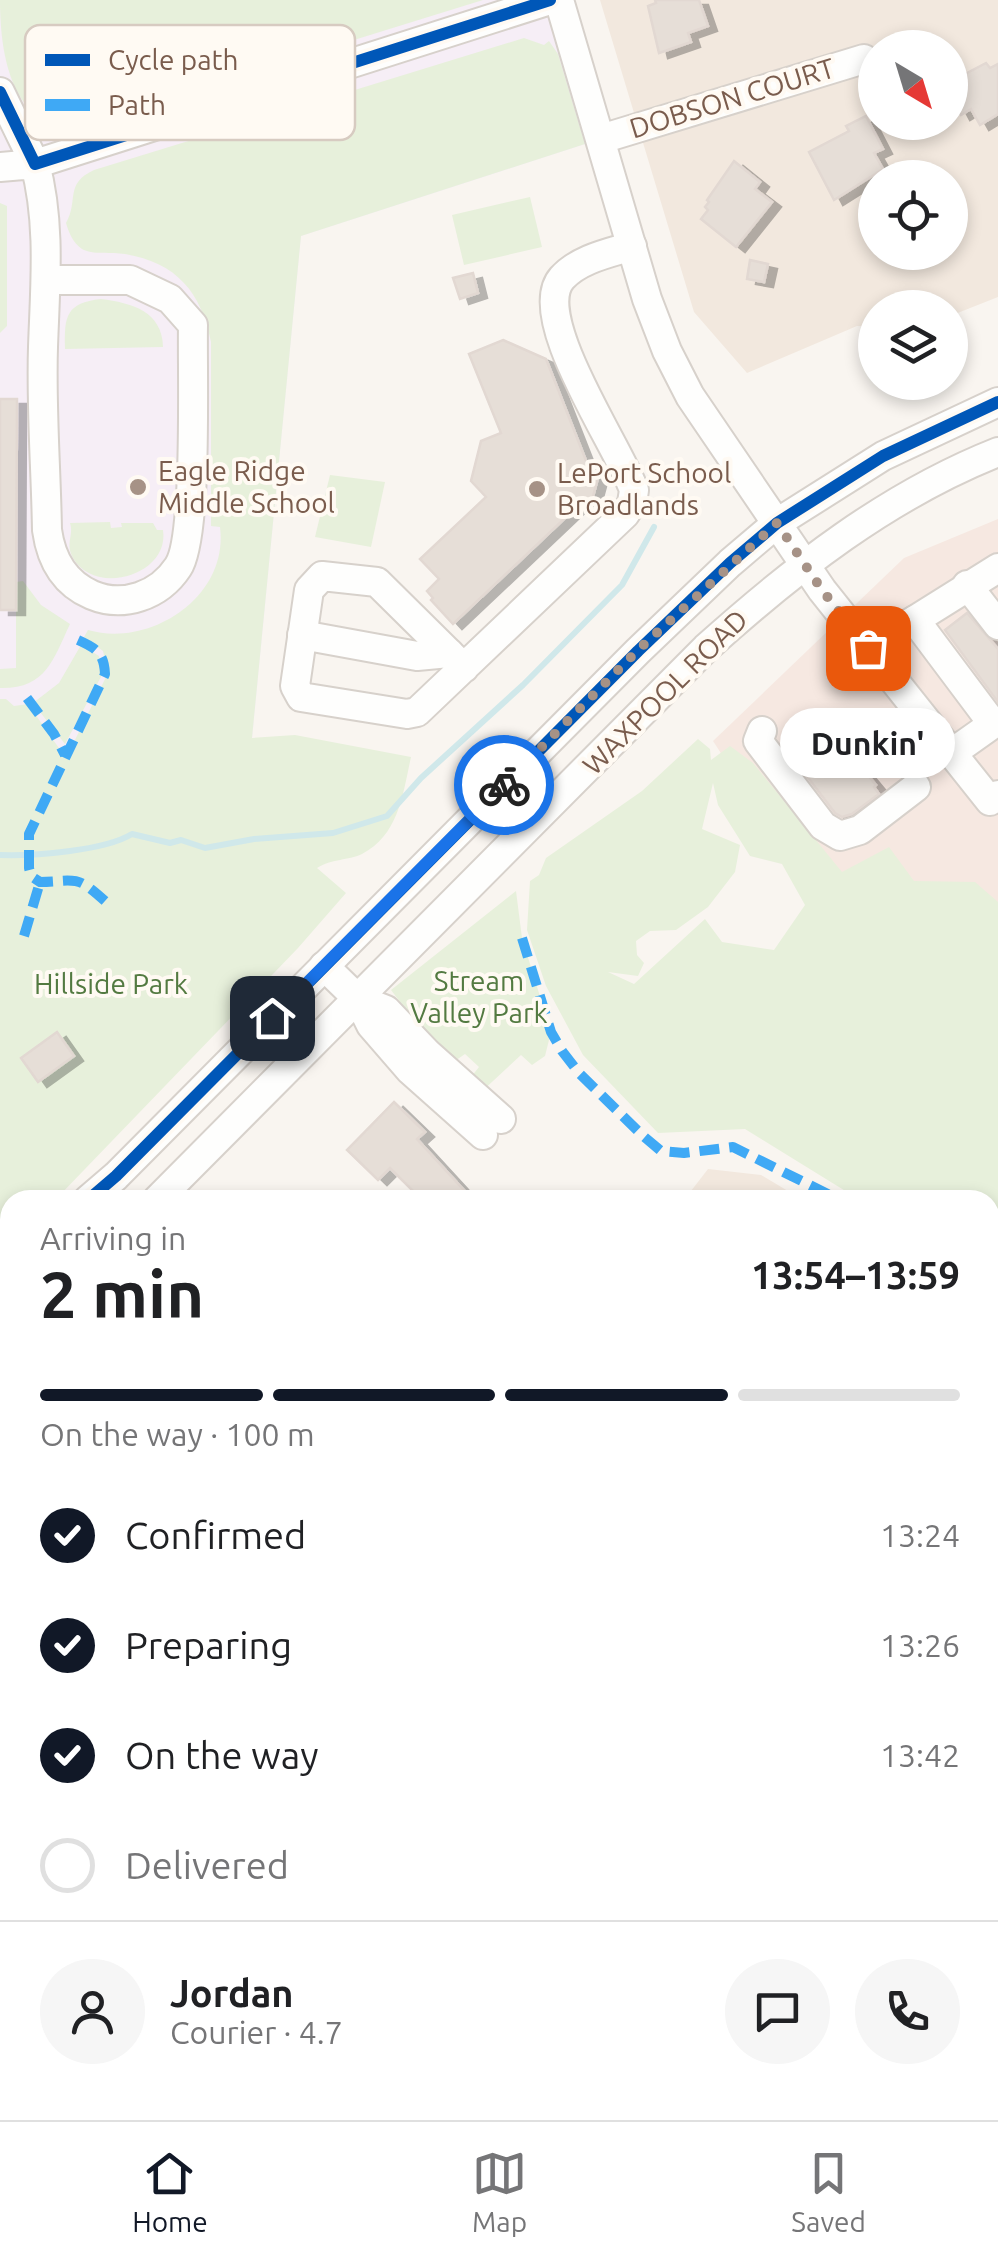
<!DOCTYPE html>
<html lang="en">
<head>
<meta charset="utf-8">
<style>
	:root { --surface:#fff; --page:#f6f6f6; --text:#202124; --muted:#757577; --line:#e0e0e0; --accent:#111827 }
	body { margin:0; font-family:Ubuntu,sans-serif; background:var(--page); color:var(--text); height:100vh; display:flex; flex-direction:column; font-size:38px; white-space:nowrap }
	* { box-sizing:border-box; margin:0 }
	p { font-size:32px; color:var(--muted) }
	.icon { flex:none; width:55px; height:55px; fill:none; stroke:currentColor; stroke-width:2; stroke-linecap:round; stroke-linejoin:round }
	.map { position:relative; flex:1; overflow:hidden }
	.panel { position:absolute; left:0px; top:1190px; width:1000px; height:930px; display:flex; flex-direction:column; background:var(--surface); border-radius:30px 30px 0 0; box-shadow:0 5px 15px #0003 }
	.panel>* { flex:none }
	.needle { width:65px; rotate:142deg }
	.fabs { position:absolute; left:858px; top:30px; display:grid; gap:20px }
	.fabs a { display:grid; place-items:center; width:110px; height:110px; border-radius:50%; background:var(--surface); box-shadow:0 5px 15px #0003; font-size:50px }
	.pin { position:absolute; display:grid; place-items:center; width:85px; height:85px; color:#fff; margin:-42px; border-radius:20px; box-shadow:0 5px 15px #0006 }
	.courier { position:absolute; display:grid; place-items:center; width:100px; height:100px; margin:-50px; border:8px solid #1a73e8; border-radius:50%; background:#fff; color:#222; box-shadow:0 2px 12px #0007 }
	.bubble { position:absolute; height:70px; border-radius:35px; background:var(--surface); box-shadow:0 5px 15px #0003; font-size:32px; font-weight:600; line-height:70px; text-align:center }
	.overview em { font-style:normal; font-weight:600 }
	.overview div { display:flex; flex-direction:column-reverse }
	.overview { display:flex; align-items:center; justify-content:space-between; height:170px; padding:0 40px }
	h1 { font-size:65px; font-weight:600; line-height:75px }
	.bar { display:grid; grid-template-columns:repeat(4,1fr); gap:15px 10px; align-content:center; height:120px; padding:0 40px }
	.bar i { height:12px; border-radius:8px; background:var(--line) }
	.bar .active { background:var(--accent) }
	.bar p { grid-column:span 4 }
	.line { display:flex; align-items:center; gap:25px; padding:0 40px; border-top:2px solid var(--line) }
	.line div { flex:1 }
	.round { display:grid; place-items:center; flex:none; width:105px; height:105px; border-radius:52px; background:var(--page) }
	ol { padding:0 40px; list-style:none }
	li { display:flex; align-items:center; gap:30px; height:110px }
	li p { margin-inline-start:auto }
	li .icon { padding:10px; border-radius:50%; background:var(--accent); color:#fff; stroke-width:4 }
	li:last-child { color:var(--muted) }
	li i { width:55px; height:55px; border:5px solid var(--line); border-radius:50% }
	.tabs { display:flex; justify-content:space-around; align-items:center; height:140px; border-top:2px solid var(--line); background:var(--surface); font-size:28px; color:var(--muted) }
	.tabs a { display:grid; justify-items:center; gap:5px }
	.tabs .active { color:var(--accent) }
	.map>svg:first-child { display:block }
	.residential { fill:#f2e8de; fill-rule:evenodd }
	.commercial { fill:#f6e8e1 }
	.education { fill:#f6eef6 }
	.green { fill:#e7f0db; fill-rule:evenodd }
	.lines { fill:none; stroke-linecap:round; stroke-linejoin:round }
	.stream { stroke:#d0e8ea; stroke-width:6 }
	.building { fill:#e6ded7; stroke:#e2d8d2; stroke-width:2.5; filter:url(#shadow) }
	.minor-casing { stroke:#d7d1cb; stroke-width:32 }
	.minor { stroke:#fefefd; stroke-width:28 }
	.quiet { stroke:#3fa9f5; stroke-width:10; stroke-dasharray:20 10; stroke-linecap:butt }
	.cycleway-casing { stroke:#fffaf3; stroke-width:19 }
	.cycleway { stroke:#0057b8; stroke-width:12 }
	.done { stroke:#a69286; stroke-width:10; stroke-dasharray:0 18 }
	.route { stroke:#1a73e8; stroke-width:12 }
	.poi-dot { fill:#a69286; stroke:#fffaf3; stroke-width:4 }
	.labels { text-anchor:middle; stroke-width:8; stroke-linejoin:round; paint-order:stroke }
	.street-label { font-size:28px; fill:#7a5c4d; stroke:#fffaf3 }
	.poi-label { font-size:28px; fill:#7a5c4d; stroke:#fffaf3; text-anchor:start }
	.park-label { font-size:28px; fill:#537a41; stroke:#fffaf3 }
	.key { fill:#fffaf3; stroke:#d7cbc1; stroke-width:2.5 }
	.key-label { font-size:28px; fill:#7a5c4d }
</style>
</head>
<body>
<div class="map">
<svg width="998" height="2120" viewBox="0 0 998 2120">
	<defs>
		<filter id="shadow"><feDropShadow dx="9" dy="5" stdDeviation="0" flood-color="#0004"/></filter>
	</defs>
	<rect width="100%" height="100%" fill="#f9f5f0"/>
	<g class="residential">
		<path d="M600,0H998V297L950,316V308H875V327L857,326L747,373L694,312ZM875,48H950V122H875ZM875,178H950V252H875Z"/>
		<polygon points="708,1169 761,1175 803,1200 684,1200"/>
		<polygon points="990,1313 998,1318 998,2120 752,2120 748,2110 990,2110"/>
		<polygon points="0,1476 10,1492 10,2110 509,2110 482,2120 0,2120"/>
	</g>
	<polygon class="commercial" points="998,519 998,942 799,873 713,741 904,558"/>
	<g class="education">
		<polygon points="0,0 559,0 601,139 301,236 252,739 0,755"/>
		<polygon points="526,2110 747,2110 752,2120 497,2120"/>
	</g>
	<g class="green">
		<path d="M0,0H483L70,128C9,123 0,49 0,0Z"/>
		<path d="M524,38L544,45L549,41L558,54L585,144L301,236L252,738L295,735L411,757C403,793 399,835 362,854C347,861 334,858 317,868L346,893L298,948L58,1197L10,1200V1239L0,1248V699H6L14,706L28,704L61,751L70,750L108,673L103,651L84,637L88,630C150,648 229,597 220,527L211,526V342C201,292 177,263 125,254C112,252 92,255 82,249C73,243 69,233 66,223C79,200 64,184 94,170Z"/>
		<polygon points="530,197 542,247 464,265 452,215"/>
		<polygon points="0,203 7,206 7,326 0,333"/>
		<path d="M101,299C132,303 162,311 163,347L65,349C64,316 66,303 101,299Z"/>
		<polygon points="330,475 385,482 371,547 315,537"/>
		<path d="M110,522L111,528L122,527L121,523H153L157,530H163C170,575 95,597 73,558C65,543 74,536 70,523Z"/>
		<path d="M23,581L41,605L70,624C53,660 46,689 0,688V669L16,668V582Z"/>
		<polygon points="81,645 99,656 102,675 65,744 33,703 59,683"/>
		<path d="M698,739L710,749L711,760L730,746L753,763L842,872L889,847L914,881L975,882L998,902V1276L990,1272V1200H860L745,1129L658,1133L583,1055L546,986L527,930L530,881L539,875L546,858L642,791ZM713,783L718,805L750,856L782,864L805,905L774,950L722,942L705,919L634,984L608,972L638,976L644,963L637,955L636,941L650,931L676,930L708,907L735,872L740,845L702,829Z"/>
		<polygon points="516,891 522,938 551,1032 545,1056 532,1065 521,1055 479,1094 467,1082 479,1067 465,1054 452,1063 432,1044 391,990"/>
	</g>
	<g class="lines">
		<path class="stream" d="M0,855C34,856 104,851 132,834L170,843L181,840L205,848L254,839L333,833L387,816L421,778L523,685L622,585L654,527"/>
	</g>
	<g class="building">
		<polygon points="655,0 699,0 708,26 688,33 691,42 659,53 648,6 656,3"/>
		<polygon points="986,63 990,68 998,64 998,114 980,125 971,109 961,115 950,94 950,82"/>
		<polygon points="866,116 883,149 874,153 883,169 834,200 809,152 849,131 846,126"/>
		<polygon points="734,161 760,182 755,189 772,202 736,247 701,219 708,210 705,207 709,202 707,200"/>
		<polygon points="750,260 768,264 764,282 747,279"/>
		<polygon points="473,273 478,293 460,299 453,278"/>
		<polygon points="503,340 546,359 590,471 599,474 592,500 584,500 453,624 431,600 433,598 427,591 439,579 420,559 486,497 471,481 481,441 501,433 469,354"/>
		<polygon points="0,399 17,399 16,610 0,610"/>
		<polygon points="967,613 998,649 998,702 945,630"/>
		<polygon points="827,726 876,785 874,787 879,794 852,814 842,817 835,813 790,754"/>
		<polygon points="57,1032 74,1056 38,1082 21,1058"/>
		<polygon points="394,1102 425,1132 417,1139 473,1200 422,1200 390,1168 378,1180 347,1150"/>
	</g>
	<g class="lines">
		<defs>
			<g id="minor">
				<polyline points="559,0 647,299 667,351 690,396 822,590 990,801 998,795"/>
				<polyline points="0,92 35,164 550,0"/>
				<polyline points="601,139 864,59"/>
				<path d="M0,167L35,164C51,223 45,286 43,347C41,408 46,469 47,530C51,559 64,583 92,595C123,608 159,596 178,567C198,538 192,370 193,325L170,299L130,280H47"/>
				<polyline points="967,585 998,625"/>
				<polyline points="915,620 998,568"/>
				<polyline points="302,635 417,656 449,653"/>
				<polyline points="868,648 915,620 993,724 998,721"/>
				<path d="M464,668L377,582L322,576L309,590L295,686L301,697L407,714L417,712L625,514L632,503L634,490C619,447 528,316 562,278C579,259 609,253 632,246"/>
				<polyline points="762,731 758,741 823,826 840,836 860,830 916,787"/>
				<polyline points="952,753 993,724"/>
				<polyline points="324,966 358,999 371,1025 410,1070 483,1135"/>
				<polyline points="358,999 386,1010 427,1053 501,1119"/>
				<polyline points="88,1200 116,1176 638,651 730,563 777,523 883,456 998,402"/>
				<path d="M157,1200L706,648C794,569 887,496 998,452"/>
				<polyline points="0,1266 10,1260"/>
				<polyline points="0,1319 10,1314"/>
				<polyline points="990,1494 998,1514"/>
				<polyline points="0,1640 10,1654"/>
				<polyline points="990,1914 998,1911"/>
				<polyline points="0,2017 10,2027"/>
				<polyline points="83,2110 89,2120"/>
				<polyline points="563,2110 566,2120"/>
				<polyline points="932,2110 935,2120"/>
				<polyline points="404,2120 433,2110"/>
			</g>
		</defs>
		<use href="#minor" class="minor-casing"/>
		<use href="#minor" class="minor"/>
		<g class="quiet">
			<path d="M78,640C96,648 104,653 105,674L29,834V868L31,876L40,882C78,881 75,874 105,901"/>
			<polyline points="27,698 54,734 65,755"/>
			<polyline points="24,936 40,882"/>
			<polyline points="522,938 551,1032 562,1051 579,1073 642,1135 661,1151 684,1153 733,1147 840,1200"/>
			<polyline points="990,1284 998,1289"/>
		</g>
		<defs>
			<g id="cycleway">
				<polyline points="0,92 35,164 550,0"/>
				<polyline points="88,1200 116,1176 638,651 730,563 777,523 883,456 998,402"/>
			</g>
		</defs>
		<use href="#cycleway" class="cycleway-casing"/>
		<use href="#cycleway" class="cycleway"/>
	</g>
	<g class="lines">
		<polyline class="done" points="504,785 638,650 777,523 822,590 868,648"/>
		<polyline class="route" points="272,1018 504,785"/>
	</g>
	<g class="poi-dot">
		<circle cx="138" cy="487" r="10"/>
		<circle cx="537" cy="489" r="10"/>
	</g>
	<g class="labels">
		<g class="street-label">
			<text transform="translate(732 98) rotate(-17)" y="10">DOBSON COURT</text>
			<text transform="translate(665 692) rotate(-45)" y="10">WAXPOOL ROAD</text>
		</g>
		<g class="poi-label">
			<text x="158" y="481">Eagle Ridge<tspan x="158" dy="32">Middle School</tspan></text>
			<text x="557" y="483">LePort School<tspan x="557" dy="32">Broadlands</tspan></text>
		</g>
		<g class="park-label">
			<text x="479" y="991">Stream<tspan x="479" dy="32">Valley Park</tspan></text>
			<text x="111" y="994">Hillside Park</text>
		</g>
	</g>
	<rect x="25" y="25" width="330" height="115" rx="15" class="key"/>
	<rect x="45" y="54" width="45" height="12" fill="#0057b8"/>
	<rect x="45" y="99" width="45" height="12" fill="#3fa9f5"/>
	<g class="key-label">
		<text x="108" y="70">Cycle path</text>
		<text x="108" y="115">Path</text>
	</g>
</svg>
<div class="fabs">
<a><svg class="needle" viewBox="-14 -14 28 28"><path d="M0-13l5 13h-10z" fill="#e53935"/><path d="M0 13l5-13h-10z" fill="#757577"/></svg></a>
<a><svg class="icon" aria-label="locate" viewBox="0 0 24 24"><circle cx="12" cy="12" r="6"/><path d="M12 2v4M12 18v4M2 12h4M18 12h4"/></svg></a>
<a><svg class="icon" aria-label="layers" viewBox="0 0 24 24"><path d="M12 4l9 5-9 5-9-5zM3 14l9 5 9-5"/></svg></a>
</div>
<div class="pin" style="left:868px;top:648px;background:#ea580c"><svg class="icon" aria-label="bag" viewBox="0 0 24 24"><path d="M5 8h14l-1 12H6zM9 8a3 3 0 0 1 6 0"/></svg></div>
<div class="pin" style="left:272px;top:1018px;background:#1f2937"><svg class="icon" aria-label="home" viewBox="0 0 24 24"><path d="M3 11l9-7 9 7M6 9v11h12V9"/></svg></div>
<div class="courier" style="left:504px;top:785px"><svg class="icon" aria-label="bike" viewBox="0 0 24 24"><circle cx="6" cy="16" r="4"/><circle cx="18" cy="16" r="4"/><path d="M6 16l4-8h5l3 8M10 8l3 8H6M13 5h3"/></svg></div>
<div class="bubble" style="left:780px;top:708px;width:175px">Dunkin'</div>
<section class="panel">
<div class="overview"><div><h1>2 min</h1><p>Arriving in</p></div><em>13:54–13:59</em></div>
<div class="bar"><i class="active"></i><i class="active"></i><i class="active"></i><i></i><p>On the way · 100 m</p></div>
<ol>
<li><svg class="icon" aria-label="check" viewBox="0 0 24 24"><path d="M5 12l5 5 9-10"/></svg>Confirmed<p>13:24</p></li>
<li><svg class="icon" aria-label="check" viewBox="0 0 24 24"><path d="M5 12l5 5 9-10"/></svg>Preparing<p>13:26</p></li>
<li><svg class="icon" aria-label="check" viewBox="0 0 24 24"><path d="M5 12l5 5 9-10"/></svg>On the way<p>13:42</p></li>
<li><i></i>Delivered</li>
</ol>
<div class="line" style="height:180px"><a class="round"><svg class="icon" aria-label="person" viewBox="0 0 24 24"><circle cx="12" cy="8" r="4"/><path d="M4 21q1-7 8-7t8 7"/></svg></a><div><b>Jordan</b><p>Courier · 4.7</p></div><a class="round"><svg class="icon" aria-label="chat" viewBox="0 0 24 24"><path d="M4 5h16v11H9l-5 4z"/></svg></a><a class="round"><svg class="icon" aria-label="phone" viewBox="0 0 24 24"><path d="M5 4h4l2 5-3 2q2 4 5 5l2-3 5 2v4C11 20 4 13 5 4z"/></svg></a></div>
</section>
</div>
<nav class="tabs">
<a class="active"><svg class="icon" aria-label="home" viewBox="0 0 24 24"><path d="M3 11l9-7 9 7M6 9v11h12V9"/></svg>Home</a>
<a><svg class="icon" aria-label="map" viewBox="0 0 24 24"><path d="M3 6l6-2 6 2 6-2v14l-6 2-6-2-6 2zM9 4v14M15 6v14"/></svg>Map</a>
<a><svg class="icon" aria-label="saved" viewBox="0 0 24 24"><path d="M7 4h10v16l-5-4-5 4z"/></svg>Saved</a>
</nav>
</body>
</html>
